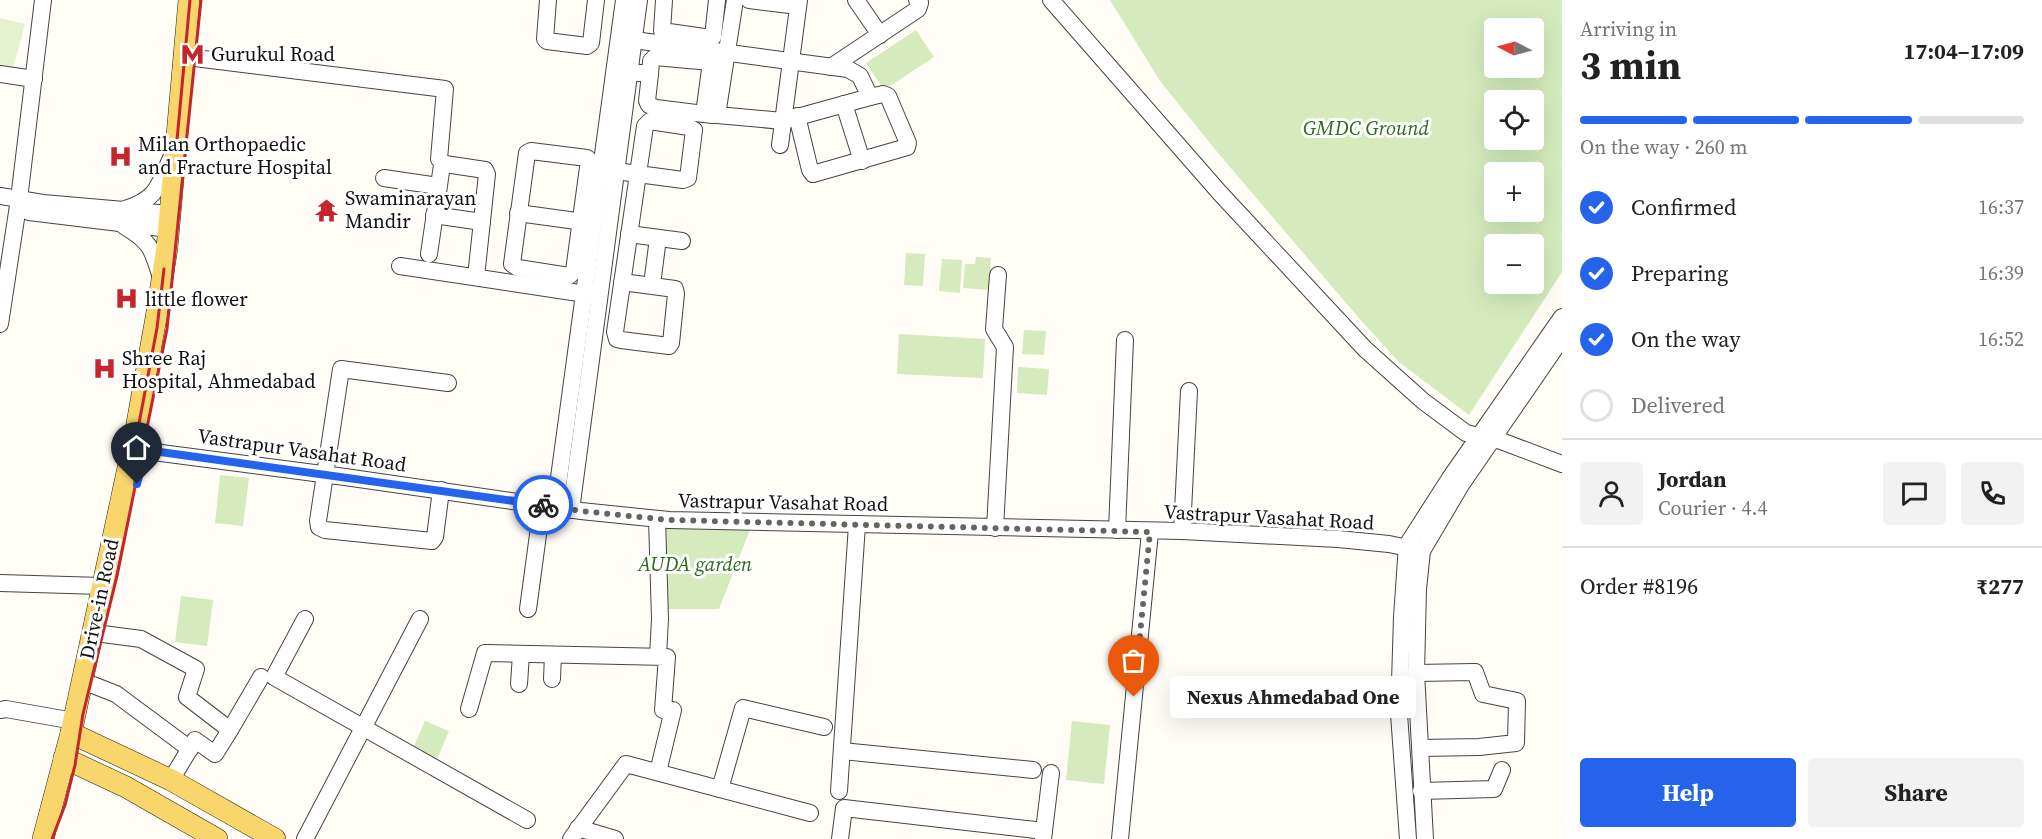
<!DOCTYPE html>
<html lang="en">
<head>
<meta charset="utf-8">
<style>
	:root { --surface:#fff; --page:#f2f2f2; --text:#222; --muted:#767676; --line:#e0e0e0; --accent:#2563eb }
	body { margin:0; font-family:"Source Serif 4",serif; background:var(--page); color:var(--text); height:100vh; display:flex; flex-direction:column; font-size:22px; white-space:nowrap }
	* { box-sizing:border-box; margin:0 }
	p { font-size:20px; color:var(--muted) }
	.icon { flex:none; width:33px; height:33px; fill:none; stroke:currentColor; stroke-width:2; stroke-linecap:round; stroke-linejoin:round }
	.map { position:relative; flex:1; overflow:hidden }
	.panel { display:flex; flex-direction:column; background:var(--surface); width:480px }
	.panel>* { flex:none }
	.needle { width:39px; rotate:276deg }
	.tools { position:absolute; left:1484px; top:18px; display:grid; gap:12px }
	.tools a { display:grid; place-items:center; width:60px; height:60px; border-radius:6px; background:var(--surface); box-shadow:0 6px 24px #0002; font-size:30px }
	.pin { position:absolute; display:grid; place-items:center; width:51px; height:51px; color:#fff; margin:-62px -26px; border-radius:50% 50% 50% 0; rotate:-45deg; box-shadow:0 0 6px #0007 }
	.pin .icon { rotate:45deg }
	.courier { position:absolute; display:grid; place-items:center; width:60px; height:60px; margin:-30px; border:4px solid #2563eb; border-radius:50%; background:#fff; color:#222; box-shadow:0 2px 8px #0007 }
	.bubble { position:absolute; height:42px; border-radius:6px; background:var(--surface); box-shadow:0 6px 24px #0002; font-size:20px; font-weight:700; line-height:42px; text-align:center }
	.head em { font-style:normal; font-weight:700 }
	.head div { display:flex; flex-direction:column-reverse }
	.head { display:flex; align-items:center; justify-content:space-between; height:102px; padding:0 18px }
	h1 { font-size:39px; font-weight:700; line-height:45px }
	.bar { display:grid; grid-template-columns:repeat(4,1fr); gap:9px 6px; align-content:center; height:72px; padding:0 18px }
	.bar i { height:8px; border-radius:4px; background:var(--line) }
	.bar .selected { background:var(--accent) }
	.bar p { grid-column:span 4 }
	.line { display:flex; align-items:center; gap:15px; padding:0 18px; border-top:2px solid var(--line) }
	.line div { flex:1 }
	.round { display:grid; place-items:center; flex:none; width:63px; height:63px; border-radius:6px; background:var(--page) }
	ol { padding:0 18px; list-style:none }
	li { display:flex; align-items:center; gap:18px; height:66px }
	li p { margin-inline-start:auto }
	li .icon { padding:6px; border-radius:50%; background:var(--accent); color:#fff; stroke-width:4 }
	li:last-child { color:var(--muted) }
	li i { width:33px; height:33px; border:3px solid var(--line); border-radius:50% }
	.button { display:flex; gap:12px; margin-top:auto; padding:12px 18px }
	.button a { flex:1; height:69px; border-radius:6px; background:var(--accent); color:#fff; font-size:24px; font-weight:700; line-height:69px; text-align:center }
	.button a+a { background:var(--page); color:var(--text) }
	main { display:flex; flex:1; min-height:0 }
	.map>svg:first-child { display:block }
	.green { fill:#d5ebbd; fill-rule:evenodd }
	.pitch { fill:#e6f2cf }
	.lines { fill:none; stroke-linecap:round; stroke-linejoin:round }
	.minor-casing { stroke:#444; stroke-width:18 }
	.major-casing { stroke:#222; stroke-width:22 }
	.minor { stroke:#fff; stroke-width:16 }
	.major { stroke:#f9d66b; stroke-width:21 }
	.rail { stroke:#c4262e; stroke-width:3 }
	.done { stroke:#646461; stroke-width:6; stroke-dasharray:0 10.8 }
	.route { stroke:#2563eb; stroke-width:8 }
	.labels { text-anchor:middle; stroke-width:6; stroke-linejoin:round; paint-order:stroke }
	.poi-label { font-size:20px; fill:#111; stroke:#fff; text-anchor:start }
	.park-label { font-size:20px; font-style:italic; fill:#2f6b1f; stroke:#fff }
	.street-label { font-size:20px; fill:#111; stroke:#fff }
</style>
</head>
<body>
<main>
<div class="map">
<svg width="1562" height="839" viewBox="0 0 1562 839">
	<rect width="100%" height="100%" fill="#fffdf5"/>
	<g class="green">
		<path d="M1110,0H1562V272L1469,415L1399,362L1358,317L1218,153L1160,81ZM1494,28H1533V68H1494ZM1494,100H1533V140H1494ZM1533,172V212H1494V172ZM1533,244V284H1494V244Z"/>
		<polygon points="916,30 934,57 884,90 866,63"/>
		<polygon points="906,253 925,254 923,286 904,285"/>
		<polygon points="976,257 991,258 989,290 963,288 965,264 975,264"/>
		<polygon points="942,259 962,260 960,293 939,291"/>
		<polygon points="1024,330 1046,331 1044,355 1022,354"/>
		<polygon points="899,334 985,339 983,378 897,374"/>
		<polygon points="1018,367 1049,369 1047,395 1017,393"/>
		<polygon points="220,475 249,478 243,526 215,523"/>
		<polygon points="753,522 719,609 662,609 654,527"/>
		<polygon points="181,596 213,600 207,646 175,642"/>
		<polygon points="425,721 449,731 435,764 411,753"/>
		<polygon points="1072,721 1110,725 1104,784 1066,780"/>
	</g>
	<polygon class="pitch" points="0,18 25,24 13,68 0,66"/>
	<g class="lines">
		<defs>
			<g id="minor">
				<polyline points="548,0 545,39 547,41 587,46 591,43 596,0"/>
				<polyline points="664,0 662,31 711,38 713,37 717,0"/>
				<polyline points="749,0 798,6"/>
				<polyline points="856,0 880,35"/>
				<polyline points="1051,0 1219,192 1365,349 1423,401 1466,433 1501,441 1562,464"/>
				<path d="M634,40L848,69L860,76L870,97L783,121L717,115C723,77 729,38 735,0"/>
				<polyline points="195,58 445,89 439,159"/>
				<polyline points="711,62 704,114 713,115"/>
				<polyline points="831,67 918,9 920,3 917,0"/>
				<polyline points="629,72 650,74 651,61 655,57 722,63"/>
				<polyline points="0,74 34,79"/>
				<polyline points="650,74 647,101 649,105 656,108 704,114"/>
				<polyline points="844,104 862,161"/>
				<polyline points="797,116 810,170 813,174 907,147 908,143 888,96 883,94 870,97"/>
				<polyline points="780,145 799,0"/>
				<polygon points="531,151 587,158 589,160 574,271 569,276 518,268 512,264 527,153"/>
				<polyline points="616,171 638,174 645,126 650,121 689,127 694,130 688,178 683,180 638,174 615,332 617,339 621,340 669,346 671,343 676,294 675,289 622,282"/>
				<polyline points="384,178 438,186"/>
				<polyline points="0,196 43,203 170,214"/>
				<path d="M125,209C157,199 158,187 171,158"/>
				<polyline points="29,212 169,229"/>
				<polyline points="518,213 591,223"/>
				<polyline points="434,215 482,222"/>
				<path d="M124,226C153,243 152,250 162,281"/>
				<polyline points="629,234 682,241"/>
				<polyline points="429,254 442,165 445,164 485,170 487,174 476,277"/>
				<polyline points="400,266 592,295"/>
				<polyline points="652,285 658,238"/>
				<polyline points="0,324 19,199 43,0"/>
				<polyline points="146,451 345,477 581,511 669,520 1182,531 1338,539 1389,544 1422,551"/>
				<polyline points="441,490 435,537 432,541 325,530 319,527 318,521 341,369 448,383"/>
				<polyline points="555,507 624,0"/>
				<polyline points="571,510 639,0"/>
				<polyline points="657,519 660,619 658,656"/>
				<polyline points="995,528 1005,347 994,329 998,275"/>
				<polyline points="1117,530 1125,340"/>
				<polyline points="1182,531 1189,391"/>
				<polyline points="0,583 102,586"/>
				<polyline points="528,609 542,505"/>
				<polyline points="305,619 274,677 527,820"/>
				<polyline points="103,634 141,639 196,669 187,697 230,730 215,754 195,740 171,780"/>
				<polyline points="1416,673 1475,672 1483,694 1517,701 1516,743 1479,747 1421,748"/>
				<polyline points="552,679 553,655"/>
				<polyline points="519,684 521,654"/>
				<polyline points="93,685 116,694 190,749"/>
				<polyline points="469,709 485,653 667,657 663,710 673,710 658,772"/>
				<polyline points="0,710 6,709 74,721"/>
				<polyline points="230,730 261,677"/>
				<polyline points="842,751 1033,770"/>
				<polyline points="720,789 743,708 824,727"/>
				<polyline points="839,791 857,525"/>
				<polyline points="1421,791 1494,789 1502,770"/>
				<polyline points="578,828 615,839"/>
				<polyline points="305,839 420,619"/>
				<polyline points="571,839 626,764 810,813"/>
				<polyline points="840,839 844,808 1044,831"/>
				<polyline points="1043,839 1051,773"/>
				<polyline points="1120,839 1150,532"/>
				<polyline points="1408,839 1399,714 1402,617 1407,545 1450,478 1562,317"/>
				<polyline points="1425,839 1416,673 1418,589 1422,551 1461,485 1562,338"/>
			</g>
			<g id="major">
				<polyline points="71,733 171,780 275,839"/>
				<polyline points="64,758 126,787 217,839"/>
				<polyline points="43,839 71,733 134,440 156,318 167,248 189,0"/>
			</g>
		</defs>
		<use href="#minor" class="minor-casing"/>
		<use href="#major" class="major-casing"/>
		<use href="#minor" class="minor"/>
		<use href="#major" class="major"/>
		<g class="rail">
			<polyline points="177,140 190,0"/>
			<polyline points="137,434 157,328 164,269"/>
			<polyline points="52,839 65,805 75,765 83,714 117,576 167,329 201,0"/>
		</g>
	</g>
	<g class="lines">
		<polyline class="done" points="543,505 581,511 669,520 1150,532 1134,697"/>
		<polyline class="route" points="137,484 146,450 543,505"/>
	</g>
	<defs>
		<symbol id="metro-bare" viewBox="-9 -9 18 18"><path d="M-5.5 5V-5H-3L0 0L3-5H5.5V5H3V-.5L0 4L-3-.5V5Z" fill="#c4262e" stroke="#fff" stroke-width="2.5" paint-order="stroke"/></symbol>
		<symbol id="hospital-bare" viewBox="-9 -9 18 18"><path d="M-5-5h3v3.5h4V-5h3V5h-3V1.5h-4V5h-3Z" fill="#c4262e" stroke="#fff" stroke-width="2.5" paint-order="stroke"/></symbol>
		<symbol id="temple-bare" viewBox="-9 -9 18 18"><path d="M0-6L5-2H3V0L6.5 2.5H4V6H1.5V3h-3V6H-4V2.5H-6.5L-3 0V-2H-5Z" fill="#c4262e" stroke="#fff" stroke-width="2.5" paint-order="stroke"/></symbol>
	</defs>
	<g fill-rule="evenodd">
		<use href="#metro-bare" x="176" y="38" width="33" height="33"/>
		<use href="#hospital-bare" x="104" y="140" width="33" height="33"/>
		<use href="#temple-bare" x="310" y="194" width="33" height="33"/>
		<use href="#hospital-bare" x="110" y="282" width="33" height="33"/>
		<use href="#hospital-bare" x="88" y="352" width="33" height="33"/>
	</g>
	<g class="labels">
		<g class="poi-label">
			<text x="211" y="61">Gurukul Road</text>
			<text x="138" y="151">Milan Orthopaedic<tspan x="138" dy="23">and Fracture Hospital</tspan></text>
			<text x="345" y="205">Swaminarayan<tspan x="345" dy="23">Mandir</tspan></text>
			<text x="145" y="306">little flower</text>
			<text x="122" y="365">Shree Raj<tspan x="122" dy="23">Hospital, Ahmedabad</tspan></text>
		</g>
		<g class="park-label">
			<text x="1366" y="135">GMDC Ground</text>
			<text x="695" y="571">AUDA garden</text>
		</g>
		<g class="street-label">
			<text transform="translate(302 450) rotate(8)" y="7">Vastrapur Vasahat Road</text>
			<text transform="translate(783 502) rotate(1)" y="7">Vastrapur Vasahat Road</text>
			<text transform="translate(1269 517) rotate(3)" y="7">Vastrapur Vasahat Road</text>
			<text transform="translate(99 599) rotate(-78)" y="7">Drive-in Road</text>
		</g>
	</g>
</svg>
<div class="tools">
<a><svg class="needle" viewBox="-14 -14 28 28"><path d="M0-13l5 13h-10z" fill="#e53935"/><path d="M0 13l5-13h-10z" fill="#767676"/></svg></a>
<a><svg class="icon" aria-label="locate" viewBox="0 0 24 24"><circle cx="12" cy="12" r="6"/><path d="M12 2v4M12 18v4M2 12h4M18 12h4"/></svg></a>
<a>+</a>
<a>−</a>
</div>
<div class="pin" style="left:1134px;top:697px;background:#ea580c"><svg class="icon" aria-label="bag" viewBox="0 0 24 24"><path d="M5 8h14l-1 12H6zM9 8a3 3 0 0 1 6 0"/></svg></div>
<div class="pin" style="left:137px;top:484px;background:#1f2937"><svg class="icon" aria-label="home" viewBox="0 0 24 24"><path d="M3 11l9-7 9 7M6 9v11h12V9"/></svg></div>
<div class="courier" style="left:543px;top:505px"><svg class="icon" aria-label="bike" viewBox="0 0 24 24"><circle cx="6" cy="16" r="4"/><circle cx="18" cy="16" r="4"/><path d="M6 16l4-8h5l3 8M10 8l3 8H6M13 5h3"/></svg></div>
<div class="bubble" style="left:1170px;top:676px;width:246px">Nexus Ahmedabad One</div>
</div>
<section class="panel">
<div class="head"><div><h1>3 min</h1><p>Arriving in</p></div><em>17:04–17:09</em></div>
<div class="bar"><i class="selected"></i><i class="selected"></i><i class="selected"></i><i></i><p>On the way · 260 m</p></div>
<ol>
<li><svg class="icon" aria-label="check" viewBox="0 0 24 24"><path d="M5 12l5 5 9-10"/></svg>Confirmed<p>16:37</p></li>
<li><svg class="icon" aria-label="check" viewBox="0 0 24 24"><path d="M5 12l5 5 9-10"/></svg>Preparing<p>16:39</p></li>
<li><svg class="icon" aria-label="check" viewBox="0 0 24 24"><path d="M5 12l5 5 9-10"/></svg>On the way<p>16:52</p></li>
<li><i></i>Delivered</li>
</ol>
<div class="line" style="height:108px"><a class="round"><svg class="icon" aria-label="person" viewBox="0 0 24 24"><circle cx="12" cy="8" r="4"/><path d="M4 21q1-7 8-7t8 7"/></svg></a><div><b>Jordan</b><p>Courier · 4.4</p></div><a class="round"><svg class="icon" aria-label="chat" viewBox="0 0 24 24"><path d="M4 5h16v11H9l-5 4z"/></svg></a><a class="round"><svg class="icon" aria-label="phone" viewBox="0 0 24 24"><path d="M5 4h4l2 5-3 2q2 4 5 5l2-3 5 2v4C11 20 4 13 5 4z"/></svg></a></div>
<div class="line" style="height:78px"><div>Order #8196</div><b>₹277</b></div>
<div class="button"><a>Help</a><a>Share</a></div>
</section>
</main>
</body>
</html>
